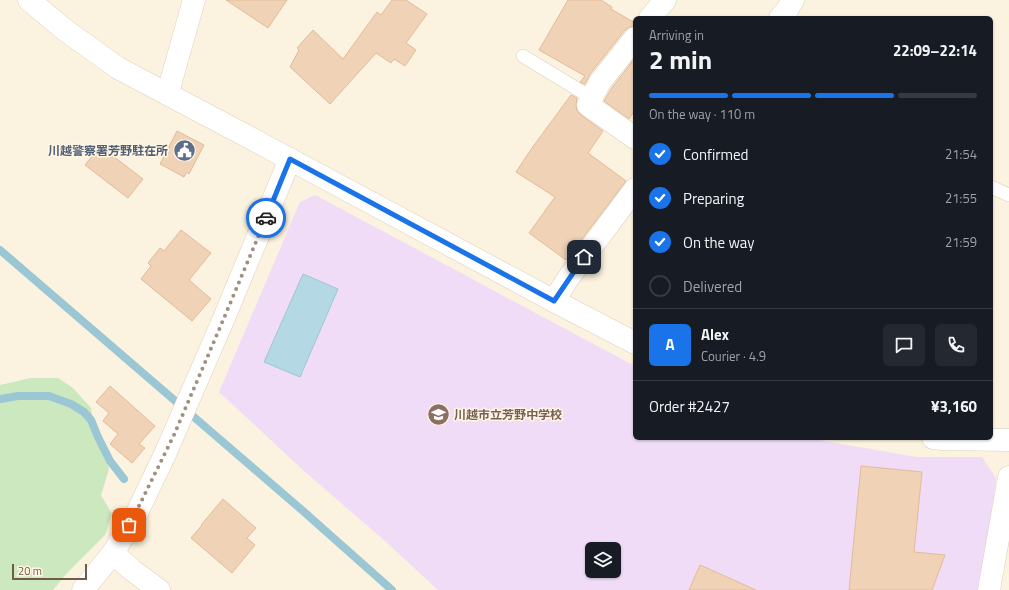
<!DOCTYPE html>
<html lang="en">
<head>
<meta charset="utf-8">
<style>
	:root { --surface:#171b24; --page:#242831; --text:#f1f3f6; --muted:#9ea1a6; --line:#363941; --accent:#1a73e8 }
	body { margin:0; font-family:"Titillium Web","Noto Sans JP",sans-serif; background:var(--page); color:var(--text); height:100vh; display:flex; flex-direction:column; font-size:15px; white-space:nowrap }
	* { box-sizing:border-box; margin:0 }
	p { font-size:13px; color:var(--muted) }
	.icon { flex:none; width:22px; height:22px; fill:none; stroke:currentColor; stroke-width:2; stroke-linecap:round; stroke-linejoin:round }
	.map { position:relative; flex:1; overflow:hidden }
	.side { position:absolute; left:633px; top:16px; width:360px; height:424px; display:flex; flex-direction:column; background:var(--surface); border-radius:6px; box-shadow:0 1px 3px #0004 }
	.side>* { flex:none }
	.controls { position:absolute; left:585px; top:542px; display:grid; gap:8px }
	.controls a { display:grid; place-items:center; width:36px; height:36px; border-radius:6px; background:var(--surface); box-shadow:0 1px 3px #0004; font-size:20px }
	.scale { position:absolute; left:12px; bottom:10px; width:75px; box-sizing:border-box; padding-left:4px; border:2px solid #705a48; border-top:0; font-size:11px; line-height:14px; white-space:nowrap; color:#705a48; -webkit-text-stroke:3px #fff7e4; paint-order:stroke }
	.pin { position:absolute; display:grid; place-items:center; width:34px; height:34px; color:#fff; margin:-17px; border-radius:8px; box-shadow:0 2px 6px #0006 }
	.courier { position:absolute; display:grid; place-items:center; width:40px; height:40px; margin:-20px; border:3px solid #1a73e8; border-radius:50%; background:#fff; color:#222; box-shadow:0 1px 5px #0007 }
	.overview em { font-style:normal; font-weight:700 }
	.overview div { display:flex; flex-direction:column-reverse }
	.overview { display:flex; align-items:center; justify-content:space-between; height:68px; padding:0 16px }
	h1 { font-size:26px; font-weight:700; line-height:30px }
	.bar { display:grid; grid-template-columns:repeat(4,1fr); gap:6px 4px; align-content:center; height:48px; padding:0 16px }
	.bar i { height:5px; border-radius:3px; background:var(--line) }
	.bar .active { background:var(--accent) }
	.bar p { grid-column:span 4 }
	.line { display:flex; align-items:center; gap:10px; padding:0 16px; border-top:1px solid var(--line) }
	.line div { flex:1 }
	.round { display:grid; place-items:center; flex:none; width:42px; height:42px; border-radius:6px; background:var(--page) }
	ol { padding:0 16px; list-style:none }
	li { display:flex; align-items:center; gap:12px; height:44px }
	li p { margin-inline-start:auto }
	li .icon { padding:4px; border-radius:50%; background:var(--accent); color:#fff; stroke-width:4 }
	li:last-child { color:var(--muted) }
	li i { width:22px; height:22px; border:2px solid var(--line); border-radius:50% }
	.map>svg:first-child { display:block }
	.education { fill:#f0dcf7; fill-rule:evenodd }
	.green { fill:#cbe8be }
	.water { fill:#b4d9e4; stroke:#9bc7d5 }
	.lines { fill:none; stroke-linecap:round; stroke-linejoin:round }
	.stream { stroke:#9bc7d5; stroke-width:8 }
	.building { fill:#f0d3b7; stroke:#e2bb98 }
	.service-casing { stroke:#dfcfbb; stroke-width:14 }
	.minor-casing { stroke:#dfcfbb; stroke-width:23 }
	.tertiary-casing { stroke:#dfcfbb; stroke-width:23 }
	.service { stroke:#fff; stroke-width:13 }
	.minor { stroke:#fff; stroke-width:22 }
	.tertiary { stroke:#fff; stroke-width:22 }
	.done { stroke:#a1907d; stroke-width:4; stroke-dasharray:0 7.2 }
	.route { stroke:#1a73e8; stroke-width:5 }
	.labels { text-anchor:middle; stroke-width:3; stroke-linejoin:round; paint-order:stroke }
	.service-label { font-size:12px; font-weight:bold; fill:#4e5e75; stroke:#fff7e4; text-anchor:end }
	.education-label { font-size:12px; font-weight:bold; fill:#785e54; stroke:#fff7e4; text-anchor:start }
</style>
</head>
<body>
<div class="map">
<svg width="1009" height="590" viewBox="0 0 1009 590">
	<rect width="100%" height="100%" fill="#fbf3df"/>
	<path class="education" d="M315,195L635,366V438H814L824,441L917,457H982L996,478L990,543L980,590H438L386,542L303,470L219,392L300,202ZM592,549H614V571H592Z"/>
	<polygon class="green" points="31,378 58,378 73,388 91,408 95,436 106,458 109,469 101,495 112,514 105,535 68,572 53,590 0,590 0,385"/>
	<polygon class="water" points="303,274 338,289 300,377 264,362"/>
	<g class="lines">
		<g class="stream">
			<polyline points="0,250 303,511 392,590"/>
			<polyline points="0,399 18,396 49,396 71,404 84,412 91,420 98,437 110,461 124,479"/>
		</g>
	</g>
	<g class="building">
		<polygon points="226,0 287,0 268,28"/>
		<polygon points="392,0 406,0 427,14 406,43 416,50 405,66 394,59 391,63 376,53 330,104 290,67 299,50 297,48 313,30 343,59 377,12 381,15"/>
		<polygon points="568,0 601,0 612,7 611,9 635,23 635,26 630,27 625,30 590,74 585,84 580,82 585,76 539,50"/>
		<polygon points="635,58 635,110 629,119 604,101 611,89"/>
		<polygon points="571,95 577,98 576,105 577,111 581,115 603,131 588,153 626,181 566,260 529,233 555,197 516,172 532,148"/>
		<polygon points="177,131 204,145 189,174 187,172 184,177 160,164"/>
		<polygon points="100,146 143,179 128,198 85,165"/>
		<polygon points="181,230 211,253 189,280 211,299 192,321 141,279 151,266 148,263 160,248 164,251"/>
		<polygon points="110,386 155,426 139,444 145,448 132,463 110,444 118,434 103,421 109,413 96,402"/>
		<polygon points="861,466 922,472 914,552 945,555 932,590 849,590"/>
		<polygon points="223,499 256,528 247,538 255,545 232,573 191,538 202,525 201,525"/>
		<polygon points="700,565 756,590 689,590"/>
	</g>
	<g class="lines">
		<defs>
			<g id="service">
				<polyline points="523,56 592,98"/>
				<polyline points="991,187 1009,195"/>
			</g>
			<g id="minor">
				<polyline points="650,18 665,0"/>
				<polyline points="780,18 787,10 793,0"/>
				<polyline points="635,38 600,82 588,105 635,138"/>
				<polyline points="168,94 172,78 194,0"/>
				<polyline points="554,301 567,280 635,189"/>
				<polyline points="113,553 132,570 159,590"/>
				<polyline points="989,590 1009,477"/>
			</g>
			<g id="tertiary">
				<polyline points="29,0 65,30 118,68 241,133 554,301 635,343"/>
				<polyline points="933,438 942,439 1009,440"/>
				<polyline points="83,590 113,553 135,517 166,452 224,318 290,159"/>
			</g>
		</defs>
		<use href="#service" class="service-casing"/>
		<use href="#minor" class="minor-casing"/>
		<use href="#tertiary" class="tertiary-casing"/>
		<use href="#service" class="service"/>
		<use href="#minor" class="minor"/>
		<use href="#tertiary" class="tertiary"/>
	</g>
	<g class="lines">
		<polyline class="done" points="129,525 134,516 174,435 224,318 266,218"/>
		<polyline class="route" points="266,218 290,159 554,301 584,257"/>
	</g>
	<defs>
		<symbol id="civic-disc" viewBox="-11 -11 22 22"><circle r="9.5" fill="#5c6f8a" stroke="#fff7e4"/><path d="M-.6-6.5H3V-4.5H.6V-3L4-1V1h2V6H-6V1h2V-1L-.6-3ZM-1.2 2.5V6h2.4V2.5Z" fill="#fff"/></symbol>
		<symbol id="school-disc" viewBox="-11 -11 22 22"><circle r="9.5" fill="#8d6e63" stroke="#fff7e4"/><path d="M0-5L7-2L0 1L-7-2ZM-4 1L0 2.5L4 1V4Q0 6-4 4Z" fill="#fff"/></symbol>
	</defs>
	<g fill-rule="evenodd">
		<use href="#civic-disc" x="172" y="138" width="25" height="25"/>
		<use href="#school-disc" x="426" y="402" width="25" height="25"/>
	</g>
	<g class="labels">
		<g class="service-label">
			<text x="168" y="155">川越警察署芳野駐在所</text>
		</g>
		<g class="education-label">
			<text x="454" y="419">川越市立芳野中学校</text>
		</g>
	</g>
</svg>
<div class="controls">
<a><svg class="icon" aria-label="layers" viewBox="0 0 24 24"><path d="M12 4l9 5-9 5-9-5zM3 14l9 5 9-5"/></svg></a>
</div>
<div class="scale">20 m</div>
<div class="pin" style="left:129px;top:525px;background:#ea580c"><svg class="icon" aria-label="bag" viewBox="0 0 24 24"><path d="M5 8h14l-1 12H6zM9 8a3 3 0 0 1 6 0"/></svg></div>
<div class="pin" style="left:584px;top:257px;background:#1f2937"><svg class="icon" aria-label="home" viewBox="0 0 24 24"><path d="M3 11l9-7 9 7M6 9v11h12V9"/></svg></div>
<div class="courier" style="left:266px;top:218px"><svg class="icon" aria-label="car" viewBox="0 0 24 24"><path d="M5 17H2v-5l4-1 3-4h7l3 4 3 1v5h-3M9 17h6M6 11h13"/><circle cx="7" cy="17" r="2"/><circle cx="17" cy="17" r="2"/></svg></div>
<section class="side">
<div class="overview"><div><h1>2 min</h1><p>Arriving in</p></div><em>22:09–22:14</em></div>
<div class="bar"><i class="active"></i><i class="active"></i><i class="active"></i><i></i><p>On the way · 110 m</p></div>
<ol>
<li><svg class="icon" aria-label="check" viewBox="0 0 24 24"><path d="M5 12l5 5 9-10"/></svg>Confirmed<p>21:54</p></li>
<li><svg class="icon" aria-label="check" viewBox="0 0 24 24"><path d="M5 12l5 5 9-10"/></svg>Preparing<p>21:55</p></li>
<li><svg class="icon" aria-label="check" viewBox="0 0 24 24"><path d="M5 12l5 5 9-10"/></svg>On the way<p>21:59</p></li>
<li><i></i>Delivered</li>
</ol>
<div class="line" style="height:72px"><b class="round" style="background:var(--accent);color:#fff">A</b><div><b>Alex</b><p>Courier · 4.9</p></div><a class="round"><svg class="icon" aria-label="chat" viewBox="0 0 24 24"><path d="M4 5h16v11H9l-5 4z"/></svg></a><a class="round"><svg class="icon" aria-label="phone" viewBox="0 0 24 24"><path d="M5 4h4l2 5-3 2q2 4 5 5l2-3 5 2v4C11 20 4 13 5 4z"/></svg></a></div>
<div class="line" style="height:52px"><div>Order #2427</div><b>¥3,160</b></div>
</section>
</div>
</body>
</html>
